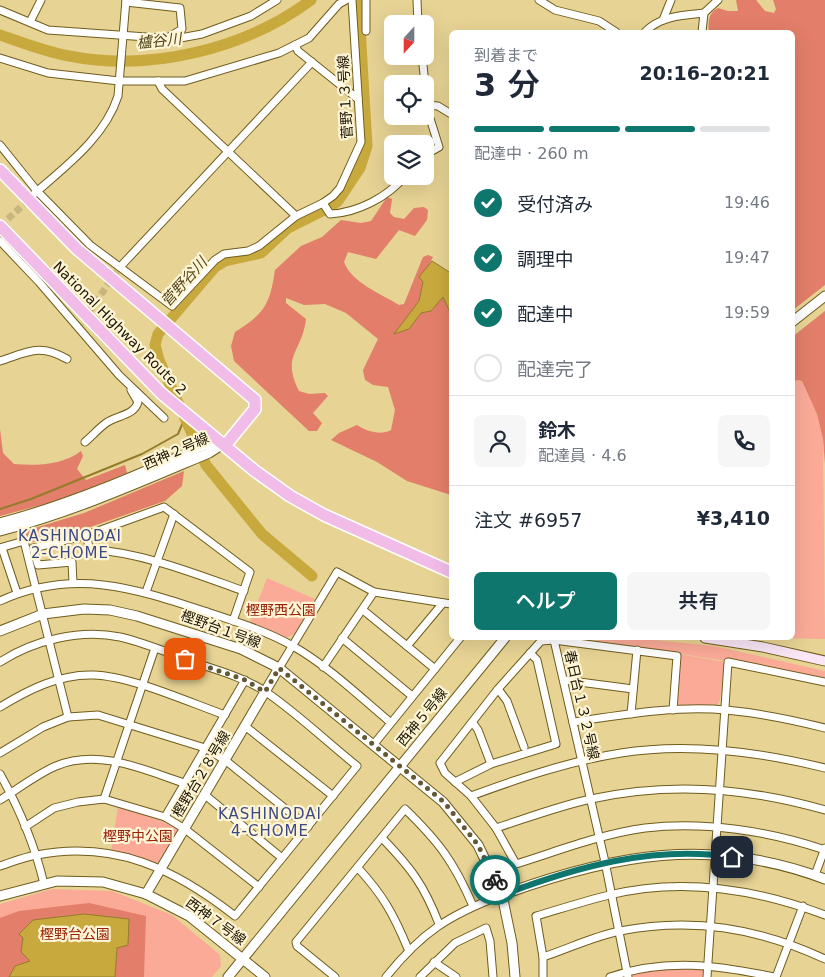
<!DOCTYPE html>
<html lang="ja">
<head>
<meta charset="utf-8">
<style>
	:root { --surface:#fff; --page:#f6f6f7; --text:#1f2937; --muted:#747a83; --line:#e0e1e3; --accent:#0f766e }
	body { margin:0; font-family:"DejaVu Sans","Noto Sans JP",sans-serif; background:var(--page); color:var(--text); height:100vh; display:flex; flex-direction:column; font-size:19px; white-space:nowrap }
	* { box-sizing:border-box; margin:0 }
	p { font-size:16px; color:var(--muted) }
	.icon { flex:none; width:28px; height:28px; fill:none; stroke:currentColor; stroke-width:2; stroke-linecap:round; stroke-linejoin:round }
	.map { position:relative; flex:1; overflow:hidden }
	.sheet { position:absolute; left:449px; top:30px; width:346px; height:610px; display:flex; flex-direction:column; background:var(--surface); border-radius:8px; box-shadow:0 5px 20px #0002 }
	.sheet>* { flex:none }
	.needle { width:32px; rotate:201deg }
	.fabs { position:absolute; left:384px; top:15px; display:grid; gap:10px }
	.fabs a { display:grid; place-items:center; width:50px; height:50px; border-radius:8px; background:var(--surface); box-shadow:0 5px 20px #0002; font-size:25px }
	.pin { position:absolute; display:grid; place-items:center; width:42px; height:42px; color:#fff; margin:-21px; border-radius:10px; box-shadow:0 2px 8px #0006 }
	.courier { position:absolute; display:grid; place-items:center; width:50px; height:50px; margin:-25px; border:4px solid #0f766e; border-radius:50%; background:#fff; color:#222; box-shadow:0 1px 6px #0007 }
	.head em { font-style:normal; font-weight:600 }
	.head div { display:flex; flex-direction:column-reverse }
	.head { display:flex; align-items:center; justify-content:space-between; height:85px; padding:0 25px }
	h1 { font-size:32px; font-weight:600; line-height:38px }
	.bar { display:grid; grid-template-columns:repeat(4,1fr); gap:8px 5px; align-content:center; height:60px; padding:0 25px }
	.bar i { height:6px; border-radius:4px; background:var(--line) }
	.bar .selected { background:var(--accent) }
	.bar p { grid-column:span 4 }
	.line { display:flex; align-items:center; gap:12px; padding:0 25px; border-top:1px solid var(--line) }
	.line div { flex:1 }
	.round { display:grid; place-items:center; flex:none; width:52px; height:52px; border-radius:8px; background:var(--page) }
	ol { padding:0 25px; list-style:none }
	li { display:flex; align-items:center; gap:15px; height:55px }
	li p { margin-inline-start:auto }
	li .icon { padding:5px; border-radius:50%; background:var(--accent); color:#fff; stroke-width:4 }
	li:last-child { color:var(--muted) }
	li i { width:28px; height:28px; border:2px solid var(--line); border-radius:50% }
	.button { display:flex; gap:10px; margin-top:auto; padding:10px 25px }
	.button a { flex:1; height:58px; border-radius:8px; background:var(--accent); color:#fff; font-size:20px; font-weight:600; line-height:58px; text-align:center }
	.button a+a { background:var(--page); color:var(--text) }
	.map>svg:first-child { display:block }
	.green { fill:#fbaa98 }
	.forest { fill:#e27e69 }
	.water { fill:#c8a93d; stroke:#947c2b }
	.lines { fill:none; stroke-linecap:round; stroke-linejoin:round }
	.stream { stroke:#947c2b; stroke-width:2 }
	.river { stroke:#c8a93d; stroke-width:11 }
	.minor-tunnel { stroke:#c9b67e; stroke-width:7; stroke-dasharray:7 3.5; stroke-linecap:butt }
	.minor-casing { stroke:#6f5d1e; stroke-width:9 }
	.tertiary-casing { stroke:#6f5d1e; stroke-width:11 }
	.secondary-casing { stroke:#6f5d1e; stroke-width:11 }
	.trunk-casing { stroke:#fff; stroke-width:14 }
	.minor { stroke:#fff; stroke-width:7 }
	.tertiary { stroke:#fff; stroke-width:9 }
	.secondary { stroke:#fae6f6; stroke-width:9 }
	.trunk { stroke:#f2bce8; stroke-width:11 }
	.done { stroke:#635734; stroke-width:5; stroke-dasharray:0 9 }
	.route { stroke:#0f766e; stroke-width:6 }
	.labels { text-anchor:middle; stroke-width:4.5; stroke-linejoin:round; paint-order:stroke }
	.street-label { font-size:14px; fill:#1c1400; stroke:#fef5d6 }
	.park-label { font-size:14px; fill:#982107; stroke:#fef5d6 }
	.water-label { font-size:15px; font-style:italic; fill:#55481c; stroke:#fef5d6 }
	.neighbourhood-label { font-size:15px; letter-spacing:1px; fill:#3d4985; stroke:#fef5d6 }
</style>
</head>
<body>
<div class="map">
<svg width="825" height="977" viewBox="0 0 825 977">
	<rect width="100%" height="100%" fill="#e7d394"/>
	<g class="green">
		<polygon points="797,380 802,381 817,414 823,439 825,639 767,638 792,638 792,383"/>
		<polygon points="267,578 315,599 295,634 286,638 250,622"/>
		<polygon points="581,638 634,638 714,646 825,671 825,680 796,672"/>
		<polygon points="679,654 725,662 720,700 716,708 679,708 676,705"/>
		<polygon points="118,806 176,826 179,829 160,862 155,863 111,852"/>
		<polygon points="52,889 112,891 172,915 220,955 221,966 212,977 0,977 0,904"/>
		<polygon points="703,967 704,977 633,977 632,974 665,968"/>
	</g>
	<g class="forest">
		<path d="M736,0H756L765,11L774,13L776,9L773,0H825V285L793,310L792,32H709C708,22 708,13 718,8L728,11H738Z"/>
		<path d="M387,197L392,199L390,213L394,217L404,219L414,208L424,207L428,210L427,220L415,236L399,230L376,259L348,252L344,262C352,283 380,293 399,305L404,304L423,257L428,255L433,257L425,273L420,277L423,282L419,301L395,334L409,329L421,313L431,311L443,297L451,314V495L407,481L377,462L331,440L339,433L357,425C366,431 381,436 391,430L395,410L388,387L373,385L365,380L363,370L378,339L346,313L325,304L304,305L286,298V303L306,319C302,353 281,355 299,391L309,394L325,393L328,396L313,413L322,423L317,431H309L234,361L231,346L235,332C264,314 270,305 275,270L301,246L322,237L341,220L361,223L371,221Z"/>
		<polygon points="825,311 825,464 823,439 817,414 802,381 797,380 793,383 792,337"/>
		<path d="M0,429L3,453L14,464C36,466 63,465 81,451L83,456L77,469L86,480L125,465L127,473L60,500L0,516Z"/>
		<polygon points="184,471 182,486 165,501 76,532 28,543 25,531 84,513"/>
		<polygon points="89,903 146,916 144,977 115,977 117,947 23,938 31,961 15,966 9,977 0,977 0,918 19,911"/>
	</g>
	<g class="water">
		<polygon points="432,261 451,273 451,314 443,297 431,311 421,313 409,329 394,334 419,301 423,282 419,277"/>
		<polygon points="84,914 129,919 128,945 117,948 115,977 9,977 15,966 30,961 21,952 23,938 19,934 33,920"/>
	</g>
	<g class="lines">
		<polyline class="stream" points="0,509 31,499 142,454 178,434 184,420"/>
		<g class="river">
			<path d="M0,35C23,43 46,52 69,56C151,72 245,49 311,0"/>
			<polyline points="312,576 262,534 206,465 159,360 155,345 158,334 215,267 225,261 261,253 288,228 330,207 338,201 360,168 367,146 360,28 360,0"/>
		</g>
		<g class="minor-tunnel">
			<polyline points="0,226 31,198"/>
			<polyline points="77,329 120,267"/>
		</g>
		<defs>
			<g id="minor">
				<polyline points="366,0 366,31"/>
				<polyline points="417,0 418,24"/>
				<polyline points="539,0 555,10 599,21 616,32"/>
				<polyline points="126,2 180,8 182,29 169,37"/>
				<polyline points="0,10 48,30 175,39 202,34 251,16 277,0"/>
				<polyline points="663,20 671,0"/>
				<polyline points="30,22 41,0"/>
				<path d="M645,32C660,16 683,15 704,13"/>
				<polyline points="702,32 704,13 718,0"/>
				<polyline points="295,45 298,51 358,99"/>
				<polyline points="422,56 425,84"/>
				<polyline points="0,58 48,73 119,81 185,81 279,53 309,38 339,4 346,0"/>
				<polyline points="158,81 162,89 296,216"/>
				<polyline points="425,86 428,112 439,147 425,155"/>
				<polyline points="427,105 438,106 451,114"/>
				<polyline points="0,145 37,191 90,245 172,306 215,260 224,254 248,251 259,246 296,216 323,203 333,196 340,188 361,142 352,0"/>
				<path d="M34,194C66,166 105,137 118,96L126,0"/>
				<path d="M323,203L330,214C357,213 388,197 405,176"/>
				<polyline points="0,241 39,282 119,375 164,418"/>
				<polyline points="120,267 312,62"/>
				<path d="M0,361C28,352 39,343 67,359"/>
				<path d="M85,442C92,436 99,428 106,423C117,415 134,416 138,402L131,390"/>
				<path d="M87,535L89,549C144,553 193,573 244,591"/>
				<polyline points="0,548 24,541 68,717"/>
				<polyline points="2,548 17,593"/>
				<polyline points="73,583 72,562 38,565 33,548 87,535 164,507 250,572 233,621"/>
				<polyline points="146,592 174,514"/>
				<path d="M0,601C75,567 137,589 210,613C237,622 266,631 291,645C327,665 359,696 390,722"/>
				<polyline points="363,610 435,669"/>
				<polyline points="342,638 412,696"/>
				<polyline points="407,646 443,603"/>
				<path d="M0,662C34,640 80,629 120,637C146,643 171,654 196,663C220,671 245,678 266,692C298,714 327,742 357,766L235,916C175,869 115,840 37,855C24,857 12,862 0,866"/>
				<polyline points="323,667 374,592"/>
				<polyline points="279,668 337,572 374,592 451,604"/>
				<polyline points="564,680 633,689"/>
				<polyline points="498,689 507,701 524,747"/>
				<path d="M0,707C28,690 59,674 93,675C131,676 188,702 225,715"/>
				<polyline points="631,714 637,650"/>
				<path d="M573,722C621,715 678,705 726,710C759,713 793,720 825,728"/>
				<polyline points="473,723 478,730 491,764"/>
				<polyline points="245,726 333,796"/>
				<polyline points="374,744 460,638"/>
				<polyline points="0,753 43,727 68,717 98,715 205,748 225,760 308,827"/>
				<path d="M825,768C760,752 688,742 621,753C570,761 520,778 471,796L496,828L516,864C558,851 601,834 645,828C704,821 769,831 825,850"/>
				<path d="M0,774C19,808 35,846 44,884"/>
				<polyline points="455,782 491,764 556,744 537,660 530,653"/>
				<polyline points="205,795 282,858"/>
				<polyline points="471,796 445,773 440,763 498,689 541,641 554,640"/>
				<polyline points="104,799 155,648"/>
				<path d="M0,800C18,789 37,774 56,766C99,748 144,770 184,783"/>
				<polyline points="165,817 245,680"/>
				<polyline points="25,827 54,808 78,802 104,799 165,817 185,829 259,887"/>
				<path d="M496,828C527,818 559,806 591,799C668,782 749,788 825,810"/>
				<path d="M382,838C411,868 424,885 439,924"/>
				<path d="M358,868C383,895 394,915 408,949"/>
				<polyline points="815,875 825,848"/>
				<path d="M543,957C568,949 594,936 620,931C693,917 758,928 825,959"/>
				<polyline points="434,962 456,977"/>
				<path d="M335,977L297,946L296,942L405,809C439,842 454,862 473,906"/>
				<path d="M386,977C422,932 449,915 502,895"/>
				<polyline points="420,977 455,943 486,928 490,941 493,977"/>
				<path d="M543,977V957L536,916C560,909 585,901 609,895C682,877 756,889 825,915"/>
				<path d="M610,977C665,958 718,965 774,977"/>
				<polyline points="628,977 605,862 554,640 677,656 673,710"/>
				<polyline points="707,977 728,662 825,682"/>
				<polyline points="776,977 803,906"/>
			</g>
			<g id="tertiary">
				<polyline points="792,322 825,296"/>
				<path d="M0,523C71,504 138,475 205,445H220"/>
				<path d="M0,531C73,512 140,482 209,453L223,444"/>
				<polyline points="0,631 43,614 84,609 110,610 137,616 241,649 279,668 443,802 478,845 502,895 512,943 515,977"/>
				<polyline points="146,894 279,668"/>
				<path d="M502,895C613,854 711,836 825,879"/>
				<polyline points="0,896 57,881 103,882 146,894 189,916 265,977"/>
				<polyline points="228,977 505,638"/>
			</g>
			<polyline id="secondary" points="705,638 763,647 825,661"/>
			<g id="trunk">
				<polyline points="0,170 77,249 255,400 255,409 228,442 223,444"/>
				<polyline points="0,226 161,393 255,471 290,496 324,515 451,572"/>
			</g>
		</defs>
		<use href="#minor" class="minor-casing"/>
		<use href="#tertiary" class="tertiary-casing"/>
		<use href="#secondary" class="secondary-casing"/>
		<use href="#trunk" class="trunk-casing"/>
		<use href="#minor" class="minor"/>
		<use href="#tertiary" class="tertiary"/>
		<use href="#secondary" class="secondary"/>
		<use href="#trunk" class="trunk"/>
	</g>
	<g class="lines">
		<polyline class="done" points="185,659 245,680 265,692 279,668 444,802 478,845 495,880"/>
		<path class="route" d="M495,880L502,895C576,867 653,845 732,857"/>
	</g>
	<g class="labels">
		<g class="street-label">
			<text transform="translate(345 97) rotate(-93)" y="5">菅野１３号線</text>
			<text transform="translate(120 328) rotate(45)" y="5">National Highway Route 2</text>
			<text transform="translate(176 451) rotate(-24)" y="5">西神２号線</text>
			<text transform="translate(221 629) rotate(20)" y="5">樫野台１号線</text>
			<text transform="translate(582 705) rotate(77)" y="5">春日台１３２号線</text>
			<text transform="translate(422 717) rotate(-51)" y="5">西神５号線</text>
			<text transform="translate(201 774) rotate(-59)" y="5">樫野台２８号線</text>
			<text transform="translate(216 921) rotate(36)" y="5">西神７号線</text>
		</g>
		<g class="park-label">
			<text x="281" y="615">樫野西公園</text>
			<text x="138" y="841">樫野中公園</text>
			<text x="75" y="939">樫野台公園</text>
		</g>
		<g class="water-label">
			<text transform="translate(159 41) rotate(-6)" y="5">櫨谷川</text>
			<text transform="translate(184 282) rotate(-48)" y="5">菅野谷川</text>
		</g>
		<g class="neighbourhood-label">
			<text x="70" y="541">KASHINODAI<tspan x="70" dy="17">2-CHOME</tspan></text>
			<text x="270" y="819">KASHINODAI<tspan x="270" dy="17">4-CHOME</tspan></text>
		</g>
	</g>
</svg>
<div class="fabs">
<a><svg class="needle" viewBox="-14 -14 28 28"><path d="M0-13l5 13h-10z" fill="#e53935"/><path d="M0 13l5-13h-10z" fill="#747a83"/></svg></a>
<a><svg class="icon" aria-label="locate" viewBox="0 0 24 24"><circle cx="12" cy="12" r="6"/><path d="M12 2v4M12 18v4M2 12h4M18 12h4"/></svg></a>
<a><svg class="icon" aria-label="layers" viewBox="0 0 24 24"><path d="M12 4l9 5-9 5-9-5zM3 14l9 5 9-5"/></svg></a>
</div>
<div class="pin" style="left:185px;top:659px;background:#ea580c"><svg class="icon" aria-label="bag" viewBox="0 0 24 24"><path d="M5 8h14l-1 12H6zM9 8a3 3 0 0 1 6 0"/></svg></div>
<div class="pin" style="left:732px;top:857px;background:#1f2937"><svg class="icon" aria-label="home" viewBox="0 0 24 24"><path d="M3 11l9-7 9 7M6 9v11h12V9"/></svg></div>
<div class="courier" style="left:495px;top:880px"><svg class="icon" aria-label="bike" viewBox="0 0 24 24"><circle cx="6" cy="16" r="4"/><circle cx="18" cy="16" r="4"/><path d="M6 16l4-8h5l3 8M10 8l3 8H6M13 5h3"/></svg></div>
<section class="sheet">
<div class="head"><div><h1>3 分</h1><p>到着まで</p></div><em>20:16–20:21</em></div>
<div class="bar"><i class="selected"></i><i class="selected"></i><i class="selected"></i><i></i><p>配達中 · 260 m</p></div>
<ol>
<li><svg class="icon" aria-label="check" viewBox="0 0 24 24"><path d="M5 12l5 5 9-10"/></svg>受付済み<p>19:46</p></li>
<li><svg class="icon" aria-label="check" viewBox="0 0 24 24"><path d="M5 12l5 5 9-10"/></svg>調理中<p>19:47</p></li>
<li><svg class="icon" aria-label="check" viewBox="0 0 24 24"><path d="M5 12l5 5 9-10"/></svg>配達中<p>19:59</p></li>
<li><i></i>配達完了</li>
</ol>
<div class="line" style="height:90px"><a class="round"><svg class="icon" aria-label="person" viewBox="0 0 24 24"><circle cx="12" cy="8" r="4"/><path d="M4 21q1-7 8-7t8 7"/></svg></a><div><b>鈴木</b><p>配達員 · 4.6</p></div><a class="round"><svg class="icon" aria-label="phone" viewBox="0 0 24 24"><path d="M5 4h4l2 5-3 2q2 4 5 5l2-3 5 2v4C11 20 4 13 5 4z"/></svg></a></div>
<div class="line" style="height:65px"><div>注文 #6957</div><b>¥3,410</b></div>
<div class="button"><a>ヘルプ</a><a>共有</a></div>
</section>
</div>
</body>
</html>
